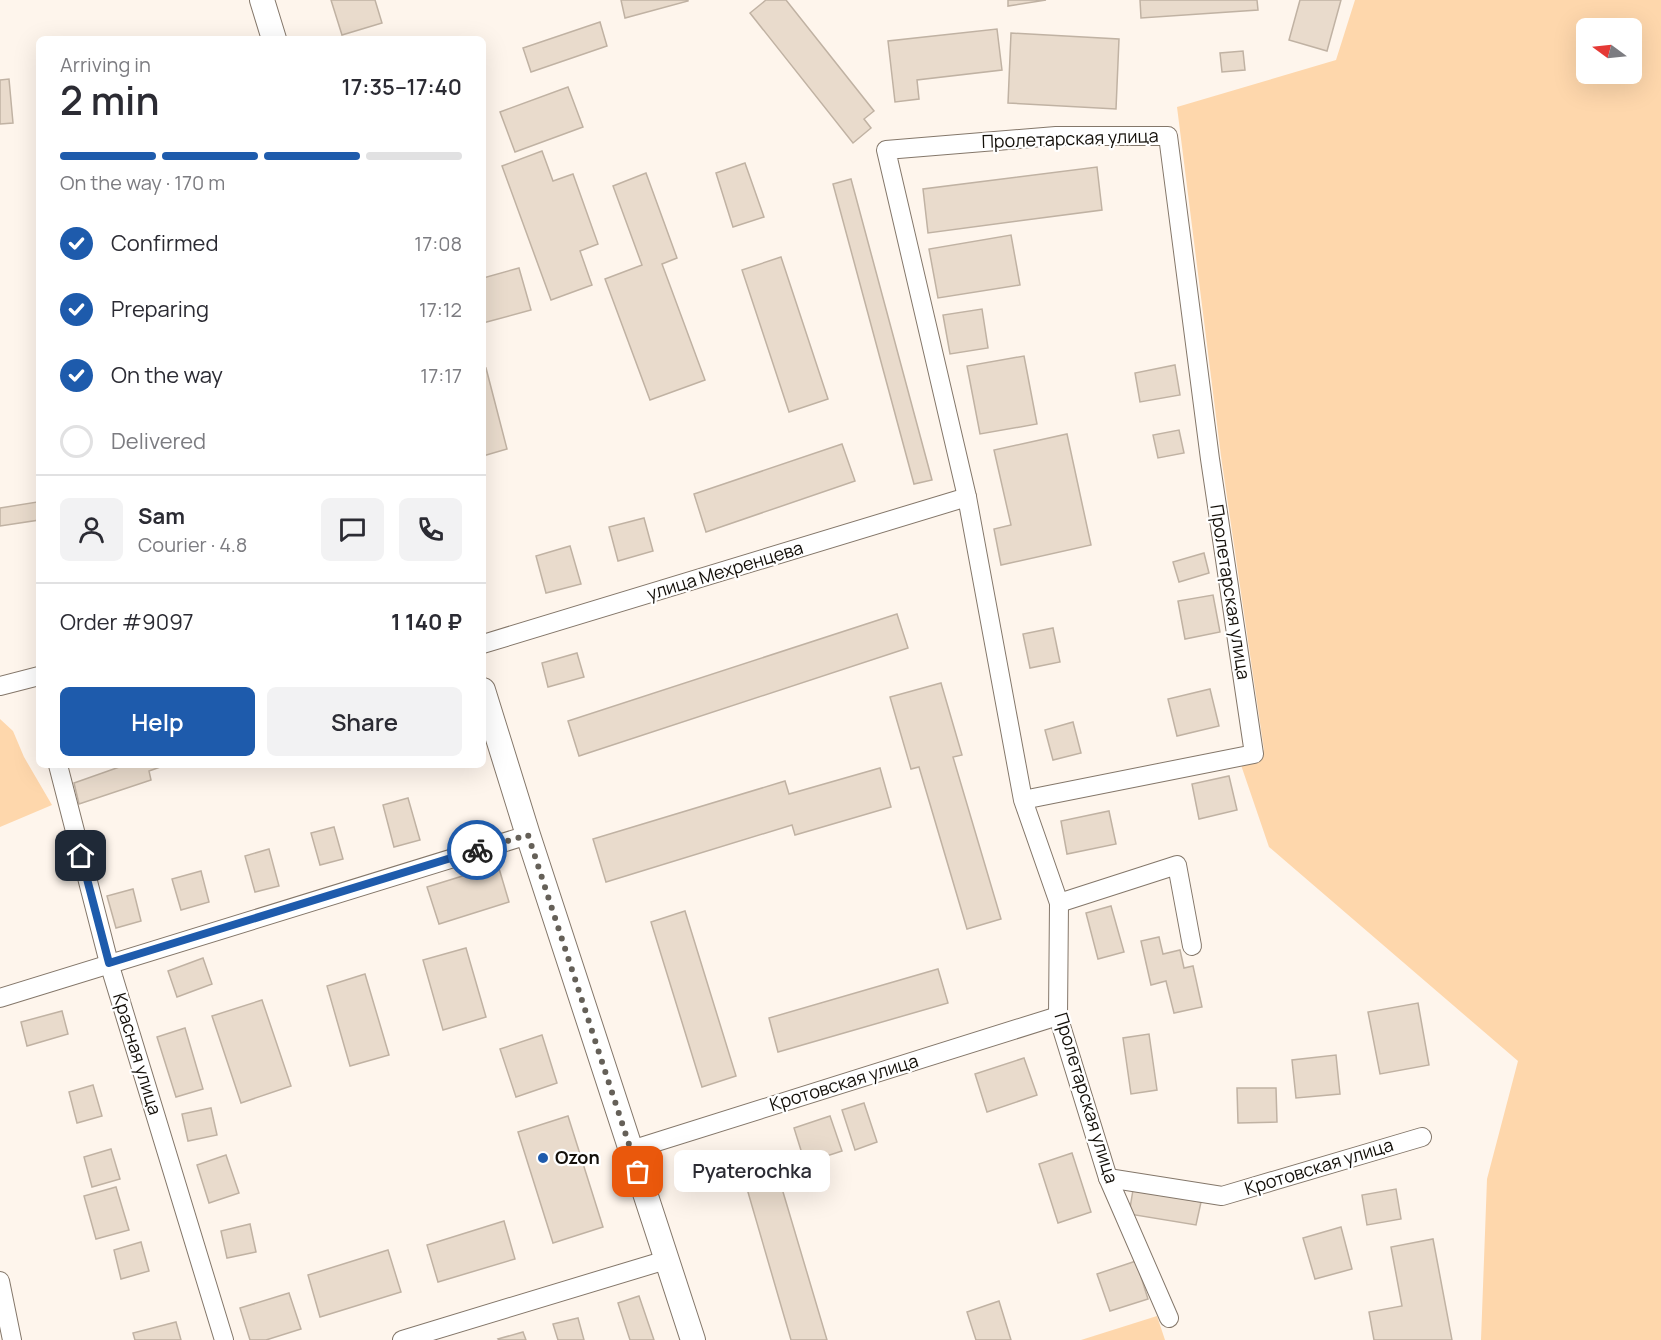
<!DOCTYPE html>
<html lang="en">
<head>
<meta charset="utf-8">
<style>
	:root { --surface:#fff; --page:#f2f2f3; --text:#2b2b33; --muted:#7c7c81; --line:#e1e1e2; --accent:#1e5bac }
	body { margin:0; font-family:Manrope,sans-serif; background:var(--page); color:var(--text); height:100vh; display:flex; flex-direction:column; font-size:22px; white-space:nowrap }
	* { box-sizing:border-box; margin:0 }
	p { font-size:20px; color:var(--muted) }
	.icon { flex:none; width:33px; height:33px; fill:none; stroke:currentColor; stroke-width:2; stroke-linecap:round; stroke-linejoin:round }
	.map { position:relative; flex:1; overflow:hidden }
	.drawer { position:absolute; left:36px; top:36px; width:450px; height:732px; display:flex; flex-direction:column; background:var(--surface); border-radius:9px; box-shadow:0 6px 24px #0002 }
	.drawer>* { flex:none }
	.needle { width:39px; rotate:285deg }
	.tools { position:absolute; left:1576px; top:18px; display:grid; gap:12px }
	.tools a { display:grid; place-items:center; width:66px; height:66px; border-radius:9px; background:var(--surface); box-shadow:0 6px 24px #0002; font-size:30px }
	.pin { position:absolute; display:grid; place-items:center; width:51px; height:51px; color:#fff; margin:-26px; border-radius:12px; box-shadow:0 3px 9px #0006 }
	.courier { position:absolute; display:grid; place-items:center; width:60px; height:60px; margin:-30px; border:4px solid #1e5bac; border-radius:50%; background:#fff; color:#222; box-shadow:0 2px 8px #0007 }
	.bubble { position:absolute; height:42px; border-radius:9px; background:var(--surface); box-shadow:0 6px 24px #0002; font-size:20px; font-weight:600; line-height:42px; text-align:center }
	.summary em { font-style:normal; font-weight:600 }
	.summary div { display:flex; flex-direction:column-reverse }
	.summary { display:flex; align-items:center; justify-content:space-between; height:102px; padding:0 24px }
	h1 { font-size:39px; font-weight:600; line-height:45px }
	.bar { display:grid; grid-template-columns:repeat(4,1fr); gap:9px 6px; align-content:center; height:72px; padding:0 24px }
	.bar i { height:8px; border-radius:4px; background:var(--line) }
	.bar .on { background:var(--accent) }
	.bar p { grid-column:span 4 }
	.line { display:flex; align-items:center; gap:15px; padding:0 24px; border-top:2px solid var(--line) }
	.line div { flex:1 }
	.round { display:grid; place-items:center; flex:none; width:63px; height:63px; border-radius:9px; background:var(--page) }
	ol { padding:0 24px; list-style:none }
	li { display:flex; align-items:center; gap:18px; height:66px }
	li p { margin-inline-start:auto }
	li .icon { padding:6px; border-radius:50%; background:var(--accent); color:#fff; stroke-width:4 }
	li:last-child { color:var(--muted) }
	li i { width:33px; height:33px; border:3px solid var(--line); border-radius:50% }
	.cta { display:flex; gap:12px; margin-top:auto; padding:12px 24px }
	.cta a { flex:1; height:69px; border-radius:9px; background:var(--accent); color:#fff; font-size:24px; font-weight:600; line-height:69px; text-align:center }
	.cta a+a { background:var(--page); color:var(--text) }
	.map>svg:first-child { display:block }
	.green { fill:#fed7ac; fill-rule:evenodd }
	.building { fill:#e9dbcc; stroke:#c0b2a3; stroke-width:1.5 }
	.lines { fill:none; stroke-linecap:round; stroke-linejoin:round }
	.minor-casing { stroke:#84776a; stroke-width:20 }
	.major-casing { stroke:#84776a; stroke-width:26 }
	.minor { stroke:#fff; stroke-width:18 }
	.major { stroke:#fff; stroke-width:24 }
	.done { stroke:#656058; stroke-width:6; stroke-dasharray:0 10.8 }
	.route { stroke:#1e5bac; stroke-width:8 }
	.poi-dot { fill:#1e5bac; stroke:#fff; stroke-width:2 }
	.labels { text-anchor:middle; stroke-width:4.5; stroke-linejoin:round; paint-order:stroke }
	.street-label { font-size:18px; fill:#130f09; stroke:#fff }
	.poi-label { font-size:18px; font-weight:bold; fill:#130f09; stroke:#fff; text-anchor:start }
</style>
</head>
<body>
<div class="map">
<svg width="1661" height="1340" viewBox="0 0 1661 1340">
	<rect width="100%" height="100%" fill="#fef5ec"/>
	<g class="green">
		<path d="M1355,0H1661V1340H1481L1487,1179L1518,1061L1269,847L1241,765L1264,750L1221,456L1177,107L1336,60ZM1587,28H1632V74H1587Z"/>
		<polygon points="0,719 13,731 24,757 52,805 0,827"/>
		<polygon points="1157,1316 1165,1340 1081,1340"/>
	</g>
	<g class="building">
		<polygon points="331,0 375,0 382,23 342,35"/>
		<polygon points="621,0 688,0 688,1 625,18"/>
		<polygon points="766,0 786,0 874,111 864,119 871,128 853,143 750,13"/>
		<polygon points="1008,0 1046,0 1008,6"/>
		<polygon points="1140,0 1257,0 1258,10 1141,18"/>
		<polygon points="1300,0 1341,0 1327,51 1289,40"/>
		<polygon points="600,22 607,46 531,72 523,48"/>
		<polygon points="997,29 1002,70 917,80 919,99 895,102 888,41"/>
		<polygon points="1011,33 1119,39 1116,109 1008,103"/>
		<polygon points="1243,51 1245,70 1222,72 1220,53"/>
		<polygon points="9,79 13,123 0,124 0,80"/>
		<polygon points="568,87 583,127 515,152 500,112"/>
		<polygon points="542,151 553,181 573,174 598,244 580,251 592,285 551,300 502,166"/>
		<polygon points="745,163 764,217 733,227 716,173"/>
		<polygon points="1097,167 1102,210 928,233 923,189"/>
		<polygon points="646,173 677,258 662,264 705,380 650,400 605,279 642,265 613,186"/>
		<polygon points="851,179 932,480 914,484 833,184"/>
		<polygon points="1011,235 1020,285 938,298 929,249"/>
		<polygon points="781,257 828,399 789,412 742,270"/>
		<polygon points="519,268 531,310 483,323 483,278"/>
		<polygon points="982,309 988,348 950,354 943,315"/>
		<polygon points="1024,356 1037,424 980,434 967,366"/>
		<polygon points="1175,365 1180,395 1140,402 1135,373"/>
		<polygon points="486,368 507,449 483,456 483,369"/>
		<polygon points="1179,430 1184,453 1158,458 1153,435"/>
		<polygon points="1067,434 1091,545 1001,565 994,529 1011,525 994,450"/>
		<polygon points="842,444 855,481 706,532 694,494"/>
		<polygon points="37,502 39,520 0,526 0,508"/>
		<polygon points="644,518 653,551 618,561 609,527"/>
		<polygon points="570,546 581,584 546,593 536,556"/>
		<polygon points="1204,553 1209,573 1179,582 1173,562"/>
		<polygon points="1213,595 1220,632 1185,639 1178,601"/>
		<polygon points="897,614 908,648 579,756 568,721"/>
		<polygon points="1053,628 1060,662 1030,668 1023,634"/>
		<polygon points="577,653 584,677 548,687 542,663"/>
		<polygon points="941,683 962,755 953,757 1001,919 967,929 919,767 911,769 890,697"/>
		<polygon points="1210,689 1219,726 1177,736 1168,699"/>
		<polygon points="1073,722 1081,753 1053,760 1045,730"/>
		<polygon points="125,765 166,765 149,771 151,780 79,804 74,783"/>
		<polygon points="880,768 891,807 795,835 792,825 606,882 593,839 785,781 789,794"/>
		<polygon points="1229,776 1237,810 1199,819 1192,784"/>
		<polygon points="408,798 420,840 394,847 383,805"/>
		<polygon points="1109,811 1116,844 1067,854 1061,821"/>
		<polygon points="334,827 343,859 320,865 311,833"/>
		<polygon points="269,849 279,886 255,892 245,856"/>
		<polygon points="498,865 509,902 439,924 427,887"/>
		<polygon points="201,871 209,902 181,910 172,879"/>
		<polygon points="133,889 141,921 116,928 107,896"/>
		<polygon points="1111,906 1124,952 1098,959 1086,913"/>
		<polygon points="685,911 736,1076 702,1087 651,922"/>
		<polygon points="1159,937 1163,954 1180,950 1184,968 1193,966 1202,1007 1174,1013 1166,981 1151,985 1141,941"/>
		<polygon points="466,948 486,1017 443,1030 423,960"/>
		<polygon points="203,958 212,984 177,997 168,971"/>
		<polygon points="938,969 948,1003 778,1052 769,1018"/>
		<polygon points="365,974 389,1055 350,1066 327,986"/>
		<polygon points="262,1000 291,1086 241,1103 212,1016"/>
		<polygon points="1418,1003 1429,1065 1380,1074 1368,1012"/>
		<polygon points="62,1011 68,1034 27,1046 21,1022"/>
		<polygon points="185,1028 203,1089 176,1097 157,1037"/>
		<polygon points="1149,1034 1157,1090 1131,1094 1123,1038"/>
		<polygon points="542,1035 557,1083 516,1097 500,1049"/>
		<polygon points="1336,1055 1340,1094 1296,1098 1292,1060"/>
		<polygon points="1024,1058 1037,1095 987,1112 975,1074"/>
		<polygon points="93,1085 102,1116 77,1123 69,1092"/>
		<polygon points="1237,1088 1276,1088 1277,1122 1238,1123"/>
		<polygon points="864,1103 877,1142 855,1150 842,1110"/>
		<polygon points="211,1108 217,1135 188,1141 182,1114"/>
		<polygon points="568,1116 603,1227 553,1243 518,1132"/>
		<polygon points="830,1116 842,1151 805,1163 794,1128"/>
		<polygon points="111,1149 120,1179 92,1187 84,1157"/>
		<polygon points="1072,1153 1091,1212 1058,1223 1039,1164"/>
		<polygon points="226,1155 239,1193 209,1203 197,1165"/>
		<polygon points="775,1165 827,1340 791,1340 743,1175"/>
		<polygon points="116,1187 129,1230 96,1239 84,1196"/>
		<polygon points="1396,1189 1401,1219 1367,1225 1362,1195"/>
		<polygon points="1133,1190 1201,1202 1196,1225 1129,1214"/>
		<polygon points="504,1221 515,1259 438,1282 427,1245"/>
		<polygon points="250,1224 256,1252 227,1258 221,1231"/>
		<polygon points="1341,1227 1352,1269 1315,1279 1303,1238"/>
		<polygon points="1433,1239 1452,1340 1374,1340 1369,1312 1402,1306 1391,1247"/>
		<polygon points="141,1242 149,1271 121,1279 114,1250"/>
		<polygon points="388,1250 401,1292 320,1317 308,1275"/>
		<polygon points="1136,1261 1148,1299 1110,1311 1097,1274"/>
		<polygon points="289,1293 301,1329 266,1340 250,1340 240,1308"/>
		<polygon points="639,1296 654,1340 630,1340 618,1303"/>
		<polygon points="999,1301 1011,1340 976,1340 967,1312"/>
		<polygon points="578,1318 584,1340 558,1340 553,1324"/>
		<polygon points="176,1322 181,1340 135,1340 133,1333"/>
		<polygon points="523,1332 526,1340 499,1340 498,1339"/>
	</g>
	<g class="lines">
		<defs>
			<g id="minor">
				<polyline points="483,644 967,497"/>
				<polyline points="0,686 39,676"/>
				<polyline points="58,765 109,963 224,1340"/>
				<polyline points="1023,800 1254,754 1210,459 1168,136 1056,136 886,150 967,497 1023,800 1059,903 1058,1016 1108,1178 1169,1318"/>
				<polyline points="1059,903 1177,865 1192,946"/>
				<polyline points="0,998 528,835"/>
				<polyline points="631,1150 1058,1016"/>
				<polyline points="1108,1178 1222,1196 1422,1137"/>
				<polyline points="0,1281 12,1340"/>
				<polyline points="402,1340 666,1260"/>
			</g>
			<g id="major">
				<polyline points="262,0 274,39"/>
				<polyline points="483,690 528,835 693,1340"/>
			</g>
		</defs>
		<use href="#minor" class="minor-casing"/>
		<use href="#major" class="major-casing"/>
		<use href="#minor" class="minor"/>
		<use href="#major" class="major"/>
	</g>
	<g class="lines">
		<polyline class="done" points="477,850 528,835 638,1172"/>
		<polyline class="route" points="81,856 109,963 477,850"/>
	</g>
	<circle class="poi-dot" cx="543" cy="1158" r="6"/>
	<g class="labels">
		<g class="street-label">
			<text transform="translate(1070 139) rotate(-2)" y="6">Пролетарская улица</text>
			<text transform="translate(725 571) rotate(-17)" y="6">улица Мехренцева</text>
			<text transform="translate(1230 592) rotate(81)" y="6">Пролетарская улица</text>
			<text transform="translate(137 1054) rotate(73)" y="6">Красная улица</text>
			<text transform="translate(844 1083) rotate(-17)" y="6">Кротовская улица</text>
			<text transform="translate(1086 1098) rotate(73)" y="6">Пролетарская улица</text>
			<text transform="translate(1319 1167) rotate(-17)" y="6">Кротовская улица</text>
		</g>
		<g class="poi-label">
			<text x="555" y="1164">Ozon</text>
		</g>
	</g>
</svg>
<div class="tools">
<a><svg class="needle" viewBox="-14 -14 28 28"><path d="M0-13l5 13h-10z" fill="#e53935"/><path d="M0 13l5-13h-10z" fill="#7c7c81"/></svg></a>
</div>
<div class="pin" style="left:638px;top:1172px;background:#ea580c"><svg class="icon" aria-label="bag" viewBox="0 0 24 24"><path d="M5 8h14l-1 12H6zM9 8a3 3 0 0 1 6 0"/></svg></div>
<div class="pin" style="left:81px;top:856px;background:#1f2937"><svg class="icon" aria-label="home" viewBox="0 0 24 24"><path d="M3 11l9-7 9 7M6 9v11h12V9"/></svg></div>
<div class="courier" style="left:477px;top:850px"><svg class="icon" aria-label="bike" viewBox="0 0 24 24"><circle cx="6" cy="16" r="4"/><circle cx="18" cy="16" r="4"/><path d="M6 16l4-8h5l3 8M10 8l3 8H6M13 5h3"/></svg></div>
<div class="bubble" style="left:674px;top:1150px;width:156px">Pyaterochka</div>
<section class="drawer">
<div class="summary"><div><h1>2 min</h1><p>Arriving in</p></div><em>17:35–17:40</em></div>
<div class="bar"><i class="on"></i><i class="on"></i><i class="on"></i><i></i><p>On the way · 170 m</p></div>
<ol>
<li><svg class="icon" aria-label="check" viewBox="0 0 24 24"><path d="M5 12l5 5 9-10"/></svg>Confirmed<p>17:08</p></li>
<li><svg class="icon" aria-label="check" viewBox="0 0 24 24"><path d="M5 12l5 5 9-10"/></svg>Preparing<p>17:12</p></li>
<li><svg class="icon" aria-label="check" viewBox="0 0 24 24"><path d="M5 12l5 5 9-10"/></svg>On the way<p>17:17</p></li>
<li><i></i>Delivered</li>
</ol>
<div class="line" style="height:108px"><a class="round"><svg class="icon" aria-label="person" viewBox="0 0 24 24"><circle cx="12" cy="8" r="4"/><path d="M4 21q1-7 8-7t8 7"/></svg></a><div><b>Sam</b><p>Courier · 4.8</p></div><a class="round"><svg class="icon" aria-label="chat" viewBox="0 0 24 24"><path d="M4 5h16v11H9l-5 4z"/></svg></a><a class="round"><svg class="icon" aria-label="phone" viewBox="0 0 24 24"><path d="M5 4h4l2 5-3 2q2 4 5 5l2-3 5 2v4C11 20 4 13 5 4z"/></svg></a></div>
<div class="line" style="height:78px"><div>Order #9097</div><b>1 140 ₽</b></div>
<div class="cta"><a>Help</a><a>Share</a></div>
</section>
</div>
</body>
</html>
